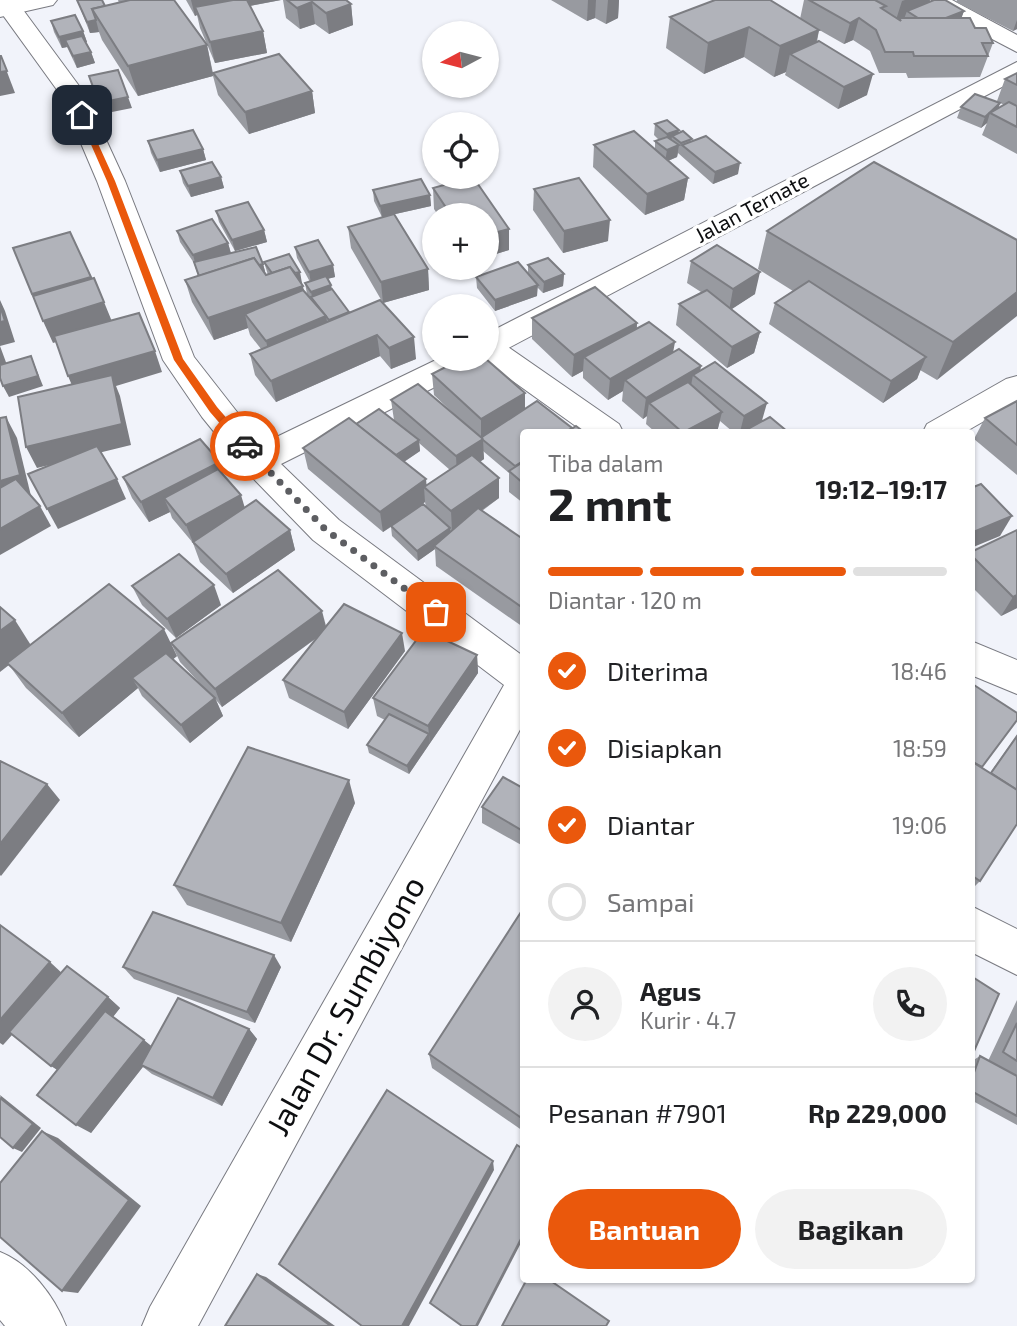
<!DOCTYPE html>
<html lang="id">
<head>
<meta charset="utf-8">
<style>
	:root { --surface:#fff; --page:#f2f2f2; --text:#202124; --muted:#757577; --line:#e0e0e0; --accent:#ea580c }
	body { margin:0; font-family:"Exo 2",sans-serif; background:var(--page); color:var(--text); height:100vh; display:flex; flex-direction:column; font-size:26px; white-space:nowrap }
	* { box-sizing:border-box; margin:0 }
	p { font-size:23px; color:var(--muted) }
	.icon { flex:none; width:38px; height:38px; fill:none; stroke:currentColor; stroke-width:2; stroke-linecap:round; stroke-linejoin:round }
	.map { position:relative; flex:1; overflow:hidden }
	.panel { position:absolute; left:520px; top:429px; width:455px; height:854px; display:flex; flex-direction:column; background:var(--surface); border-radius:7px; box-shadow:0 2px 5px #0004 }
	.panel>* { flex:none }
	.needle { width:46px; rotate:263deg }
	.controls { position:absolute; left:422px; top:21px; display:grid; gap:14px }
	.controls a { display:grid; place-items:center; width:77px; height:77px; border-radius:50%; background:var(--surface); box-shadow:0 2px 5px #0004; font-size:35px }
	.pin { position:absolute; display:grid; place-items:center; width:60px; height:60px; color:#fff; margin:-30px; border-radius:14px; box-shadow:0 4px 10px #0006 }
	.courier { position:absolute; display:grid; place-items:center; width:70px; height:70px; margin:-35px; border:5px solid #ea580c; border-radius:50%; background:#fff; color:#222; box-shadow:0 2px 9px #0007 }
	.headline em { font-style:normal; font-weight:700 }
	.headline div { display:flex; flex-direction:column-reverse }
	.headline { display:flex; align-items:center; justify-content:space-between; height:119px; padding:0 28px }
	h1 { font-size:46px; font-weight:700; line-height:52px }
	.bar { display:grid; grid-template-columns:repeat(4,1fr); gap:10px 7px; align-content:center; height:84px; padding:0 28px }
	.bar i { height:9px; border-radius:5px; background:var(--line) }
	.bar .selected { background:var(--accent) }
	.bar p { grid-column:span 4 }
	.line { display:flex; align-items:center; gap:18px; padding:0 28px; border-top:2px solid var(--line) }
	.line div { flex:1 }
	.round { display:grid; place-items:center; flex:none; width:74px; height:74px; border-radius:37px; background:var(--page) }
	ol { padding:0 28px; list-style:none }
	li { display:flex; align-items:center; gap:21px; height:77px }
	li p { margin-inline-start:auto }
	li .icon { padding:7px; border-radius:50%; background:var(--accent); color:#fff; stroke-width:4 }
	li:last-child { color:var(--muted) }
	li i { width:38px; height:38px; border:4px solid var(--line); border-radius:50% }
	.button { display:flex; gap:14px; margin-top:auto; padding:14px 28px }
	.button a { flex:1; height:80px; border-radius:42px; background:var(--accent); color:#fff; font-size:28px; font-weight:700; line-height:80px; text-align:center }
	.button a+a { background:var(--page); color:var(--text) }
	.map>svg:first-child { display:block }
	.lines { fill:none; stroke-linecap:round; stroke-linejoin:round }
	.street-casing { stroke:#797a81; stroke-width:2 }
	.secondary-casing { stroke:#797a81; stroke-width:2 }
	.street { fill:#fff; fill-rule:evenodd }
	.secondary { fill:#fff; fill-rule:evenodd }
	.wall { fill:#989aa0; fill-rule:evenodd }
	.shaded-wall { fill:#7c7d82 }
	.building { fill:#b1b3ba; stroke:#7c7d82; stroke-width:2 }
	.route { fill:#ea580c }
	.done { stroke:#5d5e62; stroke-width:7; stroke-dasharray:0 12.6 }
	.labels { text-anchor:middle; stroke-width:7; stroke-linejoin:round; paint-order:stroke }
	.far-street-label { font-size:21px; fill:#0d0e10; stroke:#fff }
	.near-street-label { font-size:32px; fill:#0d0e10; stroke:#fff }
</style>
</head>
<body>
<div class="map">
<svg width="1017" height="1326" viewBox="0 0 1017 1326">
	<rect width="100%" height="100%" fill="#f1f3fa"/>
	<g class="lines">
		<defs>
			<g id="street">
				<polygon points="14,0 57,0 53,5 0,17 0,3"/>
				<polygon points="923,0 952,0 1017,35 1017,52 927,5"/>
				<polygon points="486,337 498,340 619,424 623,432 584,432 482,359 486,359"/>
				<polygon points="1017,376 1017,402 965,432 923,432 927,424 1006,379"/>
				<polygon points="971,641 1017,660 1017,694 971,675"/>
				<polygon points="971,906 1017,929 1017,975 971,952"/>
				<path d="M0,1252C30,1264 54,1296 66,1326H5L0,1320Z"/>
			</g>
			<g id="secondary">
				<polygon points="0,0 15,0 18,3 85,94 125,181 194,357 262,444 438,359 480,359 475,367 281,464 339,520 523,656 523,724 198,1326 142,1326 150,1307 504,685 313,540 245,470 202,417 163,360 97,181 60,94 0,11"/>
				<polygon points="1017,62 1017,79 497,354 486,357 486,334"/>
			</g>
		</defs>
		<use href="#street" class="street-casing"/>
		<use href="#secondary" class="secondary-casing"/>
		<use href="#street" class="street"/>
		<use href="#secondary" class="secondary"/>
	</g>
	<g class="wall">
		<polygon points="77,0 105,6 119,3 118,0 174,0 207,45 213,73 312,91 315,113 249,134 218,95 213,76 138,96 102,40 99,32 90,33"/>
		<polygon points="186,0 281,0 250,6 263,31 267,53 215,63 200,28 197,15 195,16"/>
		<polygon points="283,0 346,0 351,4 353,25 329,34 315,24 300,29 286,18"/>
		<polygon points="551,0 620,0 619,0 618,18 606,24 595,18 587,21"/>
		<polygon points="804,0 930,0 929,2 964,11 961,18 993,43 980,77 908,78 906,73 879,73 870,51 853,40 844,44 807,23 819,30 817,42 867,95 838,109 785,75 786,72 774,77 744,57 704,74 666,48 670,17 800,19"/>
		<polygon points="957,0 1017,0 1017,29 1013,31 956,2"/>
		<polygon points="51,21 83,31 87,42 86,42 91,52 95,63 77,68 67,47 62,48 54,32"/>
		<polygon points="1017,73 1017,154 982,135 987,123 981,128 957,118 961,107 1000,103 998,109 1004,105 997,101 1005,79"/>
		<polygon points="655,124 678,133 692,141 738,174 713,184 678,153 677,157 668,161 688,178 684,200 645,215 593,167 594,145 655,149 655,141 659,140 654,135"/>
		<polygon points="148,141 203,149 206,160 160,172 151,153"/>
		<polygon points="180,171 221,177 224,188 191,197 183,183"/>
		<polygon points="473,177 509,229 509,250 486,257 486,215 438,215 434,209 433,188"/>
		<polygon points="534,189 608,241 563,253 533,210"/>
		<polygon points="373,190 430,195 431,206 382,217 374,201"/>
		<polygon points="216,211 264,230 267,242 235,251 219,222"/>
		<polygon points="348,227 428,269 429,290 383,303 416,359 391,369 380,356 276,402 255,375 250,354 261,349 250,335 248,328 214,340 192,302 185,280 198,276 194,263 180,242 177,231 228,243 231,253 263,264 266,275 268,275 264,262 302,283 301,283 304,292 309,297 307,294 305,283 310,282 297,258 295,247 333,265 335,277 327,279 331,285 332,290 349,312 383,303 351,248"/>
		<polygon points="767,231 1017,240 937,380 920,370 917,379 883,403 769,324 775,303 793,291 758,269"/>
		<polygon points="691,261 755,294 731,309 760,332 754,353 727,368 676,325 679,304 701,292 687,283"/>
		<polygon points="528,265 564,274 563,286 543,293 537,287 537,296 495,311 477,288 476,277 528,274"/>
		<polygon points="532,318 637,323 637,329 673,353 701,366 700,371 762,421 788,432 733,432 720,421 717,432 655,432 646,424 647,416 643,419 622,401 623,391 608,400 583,378 583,371 572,377 532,339"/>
		<path d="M432,374L525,409L571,429L584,432H523V503L509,492V473L483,451L484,459L480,462L499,478V498L482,511L523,539V627L436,566L435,549L418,561L392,536L391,527L383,532L308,469L303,448L356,424L394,420L391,400L454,414L434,395ZM419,443L450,470L427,485L404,462L420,451ZM425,502L426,507L411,512Z"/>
		<polygon points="1017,401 1017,475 974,439 985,418"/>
		<polygon points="224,476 245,508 290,530 295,550 233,593 200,562 193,543 172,518 170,512 149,522 132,498 123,477"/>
		<polygon points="1017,530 1017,608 1001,616 971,586 971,552"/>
		<polygon points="132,586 221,605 176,638 142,605"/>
		<polygon points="326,626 405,651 348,729 289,698 283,680 318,637 222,707 216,700 223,716 190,743 142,696 138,688 79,737 26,688 9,665 31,644 177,656 173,659 207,691 180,662 171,643"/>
		<polygon points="477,655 478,673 409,774 369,753 367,745 385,720 377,716 373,698"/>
		<polygon points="971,689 982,767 990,773 1017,735 1017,824 980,881 971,890"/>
		<polygon points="523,788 523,846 482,823 482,807"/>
		<polygon points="355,803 291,942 187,905 174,885"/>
		<polygon points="523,909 523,1131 432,1068 429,1054"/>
		<polygon points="123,967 281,967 255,1023 134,979"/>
		<polygon points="61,972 108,997 120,1008 113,1017 151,1046 249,1029 257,1039 222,1106 152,1074 143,1067 91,1133 57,1070 12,1035 3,1045"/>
		<polygon points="1017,1000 1017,1125 971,1100 972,1061 980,1056 988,1061"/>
	</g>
	<g class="shaded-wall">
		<polygon points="191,0 238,0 195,7 197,15 195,16"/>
		<polygon points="248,0 281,0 249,6"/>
		<polygon points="588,0 596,0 595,18 587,21"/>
		<polygon points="608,0 620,0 619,0 618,18 606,24"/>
		<polygon points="905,0 930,0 927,9 907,11 904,19 899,18 898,21 895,23 902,1"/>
		<polygon points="312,2 315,24 300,29 297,8"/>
		<polygon points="351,4 353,25 329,34 326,13"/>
		<polygon points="964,11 960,22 930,25"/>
		<polygon points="859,18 853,40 844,44 850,23"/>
		<polygon points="96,20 99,32 90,33 87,22"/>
		<polygon points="1017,20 1017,29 1013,31"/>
		<polygon points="749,27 744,57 704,74 708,43"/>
		<polygon points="819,30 812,61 790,54 786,72 774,77 780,46"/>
		<polygon points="83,31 87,42 68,46 65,40 67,47 62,48 59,37"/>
		<polygon points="263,31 267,53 215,63 210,42"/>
		<polygon points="207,45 213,76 138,96 128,66"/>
		<polygon points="91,52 95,63 77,68 73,56"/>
		<polygon points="1,56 15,93 0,96 0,72"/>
		<polygon points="873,74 867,95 838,109 844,87"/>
		<polygon points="312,91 315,113 249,134 245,112"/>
		<polygon points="128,97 132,108 102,114 99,103"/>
		<polygon points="1000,103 996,115 990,113 987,123 981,128 985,117"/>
		<polygon points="679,130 677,140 672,136 671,144 665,146 667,134"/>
		<polygon points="679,145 677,157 665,162 667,150"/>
		<polygon points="203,149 206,160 160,172 157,160"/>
		<polygon points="740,163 738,174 713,184 715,172"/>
		<polygon points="221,177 224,188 191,197 188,186"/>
		<polygon points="688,178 684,200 645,215 647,194"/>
		<polygon points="430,195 431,206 382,217 380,206"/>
		<polygon points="610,220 608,241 563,253 564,231"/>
		<polygon points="509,229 509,250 486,257 486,235"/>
		<polygon points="264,230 267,242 235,251 232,240"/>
		<polygon points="228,243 231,254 196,266 193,255"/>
		<polygon points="263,264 266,275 199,278"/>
		<polygon points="333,265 335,277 311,283 309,272"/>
		<polygon points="428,269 429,290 383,303 381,282"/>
		<polygon points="300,272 302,283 278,291 276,280"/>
		<polygon points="760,272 755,294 729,311 733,289"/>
		<polygon points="564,274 563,286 543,293 544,282"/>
		<polygon points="91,277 99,299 42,316 32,294"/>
		<polygon points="331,285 333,296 312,297 311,292"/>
		<polygon points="538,285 537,296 495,311 495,300"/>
		<polygon points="303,286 307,307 245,314 248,328 214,340 208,318"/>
		<polygon points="1017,292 1017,316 937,380 953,342"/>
		<polygon points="0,300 5,311 15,342 0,346 7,365 0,368"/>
		<polygon points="104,302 113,324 53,343 43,321"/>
		<polygon points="326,316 330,338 271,363 266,341"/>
		<polygon points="637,323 635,344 584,357 583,371 572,377 574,355"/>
		<polygon points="760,332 754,353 727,368 732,347"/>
		<polygon points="377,335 380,356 276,402 271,381"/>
		<polygon points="414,337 416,359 391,369 389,348"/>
		<polygon points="675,342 671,364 625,380 623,391 608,400 610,379"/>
		<polygon points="155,351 162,372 116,386 120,396 131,445 37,468 26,447 77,397 68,376"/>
		<polygon points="31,356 43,386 9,397 3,386"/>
		<polygon points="926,357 917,379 883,403 891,381"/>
		<polygon points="701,366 698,379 693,375 690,391 649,403 647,416 643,419 646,398"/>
		<polygon points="525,393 525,415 483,439 484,459 457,476 456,456 481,440 481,419"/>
		<polygon points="767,403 761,424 747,432 740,432 744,416"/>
		<polygon points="722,412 717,432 684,432"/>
		<polygon points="6,417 17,438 31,496 0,505 0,481"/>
		<polygon points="419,440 420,451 396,467 395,457"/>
		<polygon points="220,462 226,483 164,498 170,512 149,522 141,502"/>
		<polygon points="499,478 499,498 452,531 451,511"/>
		<polygon points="117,479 126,499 58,529 47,509"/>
		<polygon points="426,479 427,490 424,487 425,502 383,532 380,512"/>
		<polygon points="241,495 247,515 194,545 186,525"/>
		<polygon points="40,506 51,526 0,555 0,529"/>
		<polygon points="1012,516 1000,536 971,548 971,533"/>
		<polygon points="450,528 451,539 434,546 435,549 418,561 417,551"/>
		<polygon points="290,530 295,550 233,593 226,574"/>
		<polygon points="214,585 221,605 176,638 167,619"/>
		<polygon points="1017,595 1017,608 1001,616 1013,597"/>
		<polygon points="322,611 327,630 222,707 215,689"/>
		<polygon points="15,620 32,647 0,672 0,631"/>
		<polygon points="164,629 177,656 141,686 132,678 138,688 79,737 62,713"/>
		<polygon points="402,633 405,651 348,729 344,712"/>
		<polygon points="477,655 478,673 430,743 428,726"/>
		<polygon points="215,698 223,716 190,743 181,725"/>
		<polygon points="429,734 430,743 409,774 407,766"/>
		<polygon points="349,780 355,803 291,942 281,923"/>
		<polygon points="47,784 60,800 1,876 0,875 0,844"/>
		<polygon points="274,955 281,967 255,1023 247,1012"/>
		<polygon points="50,962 64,975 3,1045 0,1043 0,1020"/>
		<polygon points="108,997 120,1008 66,1075 51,1066"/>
		<polygon points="249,1029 257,1039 222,1106 213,1098"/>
		<polygon points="144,1040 156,1050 91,1133 76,1125"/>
		<polygon points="0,1095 41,1128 22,1152 13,1148"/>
		<polygon points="42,1131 58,1138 141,1206 78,1293 62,1291"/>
		<polygon points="493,1161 494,1170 409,1326 402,1326"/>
		<polygon points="523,1235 523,1239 478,1326 476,1326"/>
		<polygon points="257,1274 266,1277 335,1326 331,1326"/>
	</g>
	<g class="building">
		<polygon points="77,0 102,0 105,6 92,9 96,20 87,22"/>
		<polygon points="130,0 174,0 207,45 128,66 92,9"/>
		<polygon points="233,0 247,0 263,31 210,42 195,7"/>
		<polygon points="287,0 346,0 351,4 326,13 312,2 297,8"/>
		<polygon points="715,0 770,0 819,30 780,46 749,27 708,43 670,17"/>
		<polygon points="809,0 875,0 886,6 881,8 901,21 899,18 970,18 975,28 986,28 993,43 982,43 988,56 914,56 913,52 885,52 876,30 859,18 850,23"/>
		<polygon points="934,0 945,0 964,11 946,18 918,18 907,11"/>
		<polygon points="75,15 83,31 59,37 51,21"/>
		<polygon points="82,36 91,52 73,56 65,40"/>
		<polygon points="819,41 873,74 844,87 790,54"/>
		<polygon points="279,54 312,91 245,112 213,73"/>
		<polygon points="0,56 1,56 7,71 0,72"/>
		<polygon points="118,70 128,97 99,103 89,76"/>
		<polygon points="1017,73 1017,85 1005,79"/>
		<polygon points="975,94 1000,103 985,117 961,107"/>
		<polygon points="1009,102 1017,106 1017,127 990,113"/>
		<polygon points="667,120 679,130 667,134 655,124"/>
		<polygon points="193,130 203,149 157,160 148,141"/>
		<polygon points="634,131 688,178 647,194 594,145"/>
		<polygon points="683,131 692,139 681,143 672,136"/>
		<polygon points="706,136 740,163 715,172 682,145"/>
		<polygon points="667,137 679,145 667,150 655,141"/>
		<polygon points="212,162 221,177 188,186 180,171"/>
		<polygon points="874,162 1017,240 1017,292 953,342 767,231"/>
		<polygon points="473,177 509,229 486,235 486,215 451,215 433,188"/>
		<polygon points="579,178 610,220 564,231 534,189"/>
		<polygon points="421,179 430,195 380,206 373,190"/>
		<polygon points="248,202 264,230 232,240 216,211"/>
		<polygon points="394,214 428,269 381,282 348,227"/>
		<polygon points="212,219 228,243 193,255 177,231"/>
		<polygon points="70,232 91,277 32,294 13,248"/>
		<polygon points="318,240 333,265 309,272 295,247"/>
		<polygon points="717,245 760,272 733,289 691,261"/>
		<polygon points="256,247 263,264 259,265 254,258 199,276 194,262"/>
		<polygon points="289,254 300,272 295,273 290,267 272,273 264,262"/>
		<polygon points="254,258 266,275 290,267 303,286 208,318 185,280"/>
		<polygon points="548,258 564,274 544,282 528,265"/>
		<polygon points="518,262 538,285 495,300 476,277"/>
		<polygon points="326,276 331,285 311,292 305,283"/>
		<polygon points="94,278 104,302 43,321 33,296"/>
		<polygon points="809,281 926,357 891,381 775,303"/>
		<polygon points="595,287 637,323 574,355 532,318"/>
		<polygon points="332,289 349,312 329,320 311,297"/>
		<polygon points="303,290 326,316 266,341 245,314"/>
		<polygon points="707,290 760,332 732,347 679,304"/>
		<polygon points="380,300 414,337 389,348 377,335 271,381 250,354"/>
		<polygon points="0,306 5,321 0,322"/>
		<polygon points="139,313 155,351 68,376 54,336"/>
		<polygon points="649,322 675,342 610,379 584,357"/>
		<polygon points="679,349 701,366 646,398 625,380"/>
		<polygon points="31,356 38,376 3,386 0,378 0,365"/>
		<polygon points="461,359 486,359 525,393 481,419 432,374"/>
		<polygon points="715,362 767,403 744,416 693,375"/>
		<polygon points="112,375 122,424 26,447 18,397"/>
		<polygon points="688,382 722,412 684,432 682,432 649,403"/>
		<polygon points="418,384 483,439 456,456 391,400"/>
		<polygon points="537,401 572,428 565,432 523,432 523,461 515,466 483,440 482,437"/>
		<polygon points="1017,401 1017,445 985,418"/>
		<polygon points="379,409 419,440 396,455 356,424"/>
		<polygon points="6,417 20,475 0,481 0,418"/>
		<polygon points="770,417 788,432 742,432"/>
		<polygon points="349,418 426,479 380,512 303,448"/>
		<polygon points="576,426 584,432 567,432"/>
		<polygon points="200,439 220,462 141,502 123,477"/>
		<polygon points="97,446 117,479 47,509 28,474"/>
		<polygon points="472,455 499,478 451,511 424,487"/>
		<polygon points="523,462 523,483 509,471"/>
		<polygon points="218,469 241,495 186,525 164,498"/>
		<polygon points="16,479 40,506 0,529 0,488"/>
		<polygon points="981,484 1012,516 971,533 971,488"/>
		<polygon points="256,500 290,530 226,574 193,542"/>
		<polygon points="423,504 450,528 417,551 391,526"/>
		<polygon points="478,508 523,539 523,608 434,546"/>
		<polygon points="1017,530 1017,595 1013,597 971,555 971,552"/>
		<polygon points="179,554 214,585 167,619 132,586"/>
		<polygon points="278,570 322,611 215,689 171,643"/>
		<polygon points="109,584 164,629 62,713 7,663"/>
		<polygon points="344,604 402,633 344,712 283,680"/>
		<polygon points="0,607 15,620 0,631"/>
		<polygon points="424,630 477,655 428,726 373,698"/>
		<polygon points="166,653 215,698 181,725 132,678"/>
		<polygon points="974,685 1017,713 1017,720 982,767 971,761 971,689"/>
		<polygon points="389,714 429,734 407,766 367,745"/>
		<polygon points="1017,736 1017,790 991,773"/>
		<polygon points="248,747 349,780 281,923 174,885"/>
		<polygon points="0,761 47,784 0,844"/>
		<polygon points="971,761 1017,790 1017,824 980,881 971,875"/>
		<polygon points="503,777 523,788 523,831 482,807"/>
		<polygon points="523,909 523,1119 429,1054"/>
		<polygon points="153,912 274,955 247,1012 123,967"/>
		<polygon points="0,925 50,962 0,1020"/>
		<polygon points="67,966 108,997 51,1066 9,1032"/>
		<polygon points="971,976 999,994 971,1058"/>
		<polygon points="178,998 249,1029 213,1098 141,1065"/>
		<polygon points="105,1011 144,1040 76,1125 37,1095"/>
		<polygon points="1017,1023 1017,1061 1003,1052"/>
		<polygon points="980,1056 1017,1076 1017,1116 971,1091 971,1081"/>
		<polygon points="387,1090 493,1161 402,1326 362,1326 279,1264"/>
		<polygon points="0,1098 33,1124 13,1148 0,1137"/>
		<polygon points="42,1131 129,1200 62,1291 0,1237 0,1183"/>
		<polygon points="517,1145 523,1149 523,1235 476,1326 462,1326 430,1303"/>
		<polygon points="257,1274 331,1326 225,1326"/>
		<polygon points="527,1279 548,1279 609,1321 606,1326 502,1326"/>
	</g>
	<polygon class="route" points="82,113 85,115 115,181 183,359 217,407 249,444 249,449 242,449 210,412 174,360 107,181 78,115"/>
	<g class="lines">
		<polyline class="done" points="245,446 326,530 436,612"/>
	</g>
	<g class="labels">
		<g class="far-street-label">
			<text transform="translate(752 208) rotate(-28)" y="7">Jalan Ternate</text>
		</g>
		<g class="near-street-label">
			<text transform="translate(346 1006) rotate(-61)" y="11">Jalan Dr. Sumbiyono</text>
		</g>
	</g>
</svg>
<div class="controls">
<a><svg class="needle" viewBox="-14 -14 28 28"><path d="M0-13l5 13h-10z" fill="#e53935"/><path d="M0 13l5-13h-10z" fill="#757577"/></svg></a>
<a><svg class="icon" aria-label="locate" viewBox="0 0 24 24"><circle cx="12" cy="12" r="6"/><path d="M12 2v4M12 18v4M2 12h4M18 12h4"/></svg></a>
<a>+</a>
<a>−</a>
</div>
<div class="pin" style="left:436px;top:612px;background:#ea580c"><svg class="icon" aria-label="bag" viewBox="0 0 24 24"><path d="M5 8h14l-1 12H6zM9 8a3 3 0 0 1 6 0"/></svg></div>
<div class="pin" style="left:82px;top:115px;background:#1f2937"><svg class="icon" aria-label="home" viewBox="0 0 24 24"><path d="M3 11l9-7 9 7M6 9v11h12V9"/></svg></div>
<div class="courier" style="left:245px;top:446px"><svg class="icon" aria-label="car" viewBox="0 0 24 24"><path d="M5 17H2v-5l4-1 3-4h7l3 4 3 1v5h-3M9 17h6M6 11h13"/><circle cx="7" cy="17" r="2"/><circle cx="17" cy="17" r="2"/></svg></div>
<section class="panel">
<div class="headline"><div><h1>2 mnt</h1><p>Tiba dalam</p></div><em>19:12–19:17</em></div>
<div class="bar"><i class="selected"></i><i class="selected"></i><i class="selected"></i><i></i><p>Diantar · 120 m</p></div>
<ol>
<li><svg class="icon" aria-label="check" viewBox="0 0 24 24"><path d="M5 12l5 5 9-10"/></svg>Diterima<p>18:46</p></li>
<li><svg class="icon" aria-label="check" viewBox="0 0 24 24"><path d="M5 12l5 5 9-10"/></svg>Disiapkan<p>18:59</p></li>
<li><svg class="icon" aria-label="check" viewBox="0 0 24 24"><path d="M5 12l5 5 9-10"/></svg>Diantar<p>19:06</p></li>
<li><i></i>Sampai</li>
</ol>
<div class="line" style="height:126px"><a class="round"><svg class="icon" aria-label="person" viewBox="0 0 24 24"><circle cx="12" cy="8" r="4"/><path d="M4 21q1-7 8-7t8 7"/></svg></a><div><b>Agus</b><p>Kurir · 4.7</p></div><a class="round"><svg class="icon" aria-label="phone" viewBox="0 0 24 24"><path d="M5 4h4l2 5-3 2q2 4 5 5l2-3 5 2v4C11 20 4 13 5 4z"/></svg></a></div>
<div class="line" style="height:91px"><div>Pesanan #7901</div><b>Rp 229,000</b></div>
<div class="button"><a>Bantuan</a><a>Bagikan</a></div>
</section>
</div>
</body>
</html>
